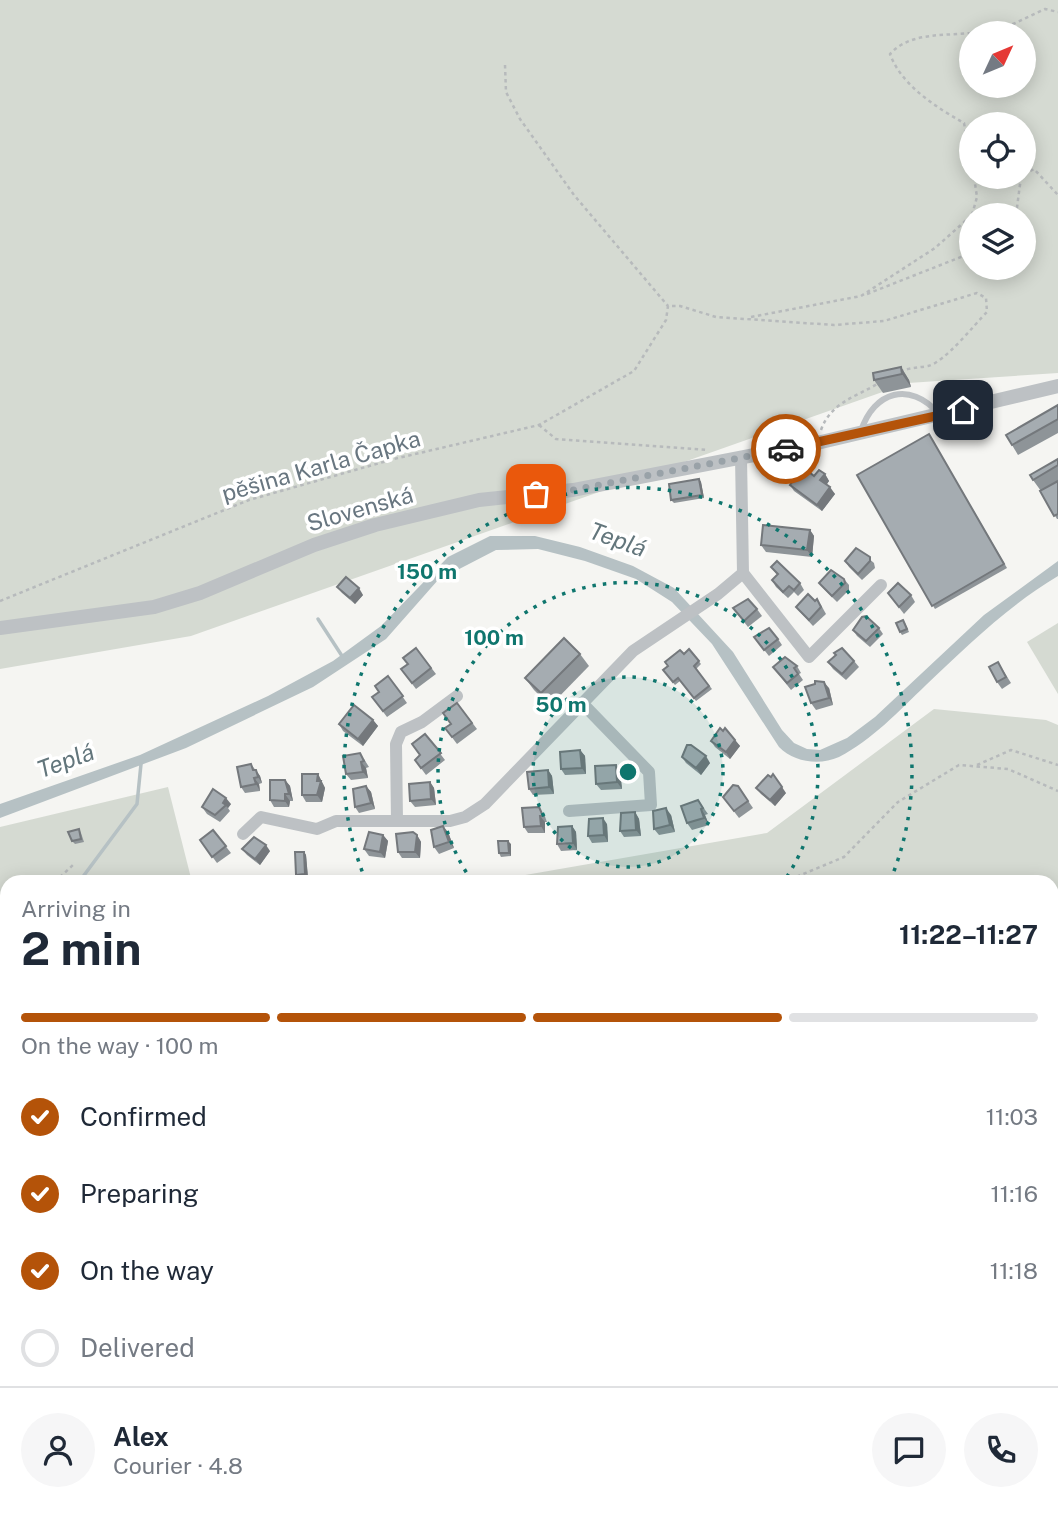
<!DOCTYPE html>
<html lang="en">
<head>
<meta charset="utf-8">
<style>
	:root { --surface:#fff; --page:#f6f6f7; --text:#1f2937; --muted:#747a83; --line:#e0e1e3; --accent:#b45309 }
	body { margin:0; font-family:"Public Sans",sans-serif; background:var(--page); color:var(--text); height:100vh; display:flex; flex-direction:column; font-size:26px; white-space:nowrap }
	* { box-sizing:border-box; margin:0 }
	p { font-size:23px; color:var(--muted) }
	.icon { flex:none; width:38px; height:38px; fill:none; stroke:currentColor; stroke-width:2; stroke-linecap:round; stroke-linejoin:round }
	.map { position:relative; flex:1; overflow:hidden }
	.sheet { position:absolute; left:0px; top:875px; width:1059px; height:653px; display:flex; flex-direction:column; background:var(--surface); border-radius:21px 21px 0 0; box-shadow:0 4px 18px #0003 }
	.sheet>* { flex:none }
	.needle { width:46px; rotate:46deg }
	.tools { position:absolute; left:959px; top:21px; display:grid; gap:14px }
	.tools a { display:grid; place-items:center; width:77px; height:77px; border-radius:50%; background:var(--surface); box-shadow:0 4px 18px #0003; font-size:35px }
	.pin { position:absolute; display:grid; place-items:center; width:60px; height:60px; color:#fff; margin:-30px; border-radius:14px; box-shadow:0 4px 10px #0006 }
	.courier { position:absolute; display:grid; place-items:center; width:70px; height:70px; margin:-35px; border:5px solid #b45309; border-radius:50%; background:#fff; color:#222; box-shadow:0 2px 9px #0007 }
	.headline em { font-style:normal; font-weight:700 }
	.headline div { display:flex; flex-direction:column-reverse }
	.headline { display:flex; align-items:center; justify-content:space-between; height:119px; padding:0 21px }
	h1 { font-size:46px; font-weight:700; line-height:52px }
	.bar { display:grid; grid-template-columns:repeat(4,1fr); gap:10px 7px; align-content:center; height:84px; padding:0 21px }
	.bar i { height:9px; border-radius:5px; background:var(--line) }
	.bar .current { background:var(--accent) }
	.bar p { grid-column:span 4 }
	.line { display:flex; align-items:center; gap:18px; padding:0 21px; border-top:2px solid var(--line) }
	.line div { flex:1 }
	.round { display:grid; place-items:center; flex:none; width:74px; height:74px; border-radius:37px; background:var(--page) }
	ol { padding:0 21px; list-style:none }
	li { display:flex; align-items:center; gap:21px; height:77px }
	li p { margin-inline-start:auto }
	li .icon { padding:7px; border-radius:50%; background:var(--accent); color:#fff; stroke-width:4 }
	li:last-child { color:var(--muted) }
	li i { width:38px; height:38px; border:4px solid var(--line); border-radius:50% }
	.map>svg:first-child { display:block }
	.green { fill:#d5dad2; fill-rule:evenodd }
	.water { fill:#b6c1c4 }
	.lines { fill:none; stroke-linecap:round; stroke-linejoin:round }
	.stream { stroke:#b6c1c4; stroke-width:3.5 }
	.path { stroke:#b7babc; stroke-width:2.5; stroke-dasharray:3.5 3.5; stroke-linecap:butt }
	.service { stroke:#bdc1c4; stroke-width:6 }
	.minor { stroke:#bdc1c4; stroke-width:12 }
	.tertiary { stroke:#bdc1c4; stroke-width:14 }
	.wall { fill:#8e9498 }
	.shaded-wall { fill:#74787c }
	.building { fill:#a5acb1; stroke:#74787c; stroke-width:2 }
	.done { stroke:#99a2a8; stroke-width:7; stroke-dasharray:0 12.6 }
	.route { stroke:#b45309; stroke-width:9 }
	.ring { fill:none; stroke:#0f766e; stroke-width:3.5; stroke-dasharray:3.5 7 }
	.labels { text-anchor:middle; stroke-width:7; stroke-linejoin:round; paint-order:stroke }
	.street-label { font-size:23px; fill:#687680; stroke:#fff }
	.water-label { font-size:24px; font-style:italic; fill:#63767c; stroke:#fff }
	.centre { fill:#0f766e; stroke:#fff; stroke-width:3.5 }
	.ring-label { font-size:21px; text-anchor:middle; font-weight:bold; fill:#0f766e; stroke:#fff; stroke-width:7; stroke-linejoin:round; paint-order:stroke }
</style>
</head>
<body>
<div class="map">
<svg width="1058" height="1527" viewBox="0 0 1058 1527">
	<rect width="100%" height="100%" fill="#f5f5f2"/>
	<g class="green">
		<path d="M0,0H1058V373L908,383L191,636L0,669ZM971,33H1024V86H971ZM971,124H1024V177H971ZM971,215H1024V268H971Z"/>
		<polygon points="1058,623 1058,694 1027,642"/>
		<polygon points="934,709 1046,720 1058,725 1058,1527 0,1527 0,827 168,787 192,882 7,882 7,1521 1052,1521 1052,882 485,882 767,833"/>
	</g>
	<path class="water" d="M490,536H535L580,547L633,566L674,588L733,652L782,730L794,743L807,749L820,750L847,738L875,717L984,615L1058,561V576C1009,605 967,646 926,685C899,711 872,740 839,757C819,766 794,762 779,747L712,644L672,602L636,579L585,561L538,549L496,550L438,580L386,639L313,687L186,748L0,818V804L140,755L268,696L333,661L381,626L448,557Z"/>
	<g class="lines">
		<g class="stream">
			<polyline points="318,619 344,659"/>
			<polyline points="79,882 137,804 141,764"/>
			<polyline points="0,987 7,978"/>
			<polyline points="0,1191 7,1201"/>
		</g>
		<g class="path">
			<path d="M971,33C943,36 910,32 890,54C901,85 937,108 964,123L971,164"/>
			<polyline points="972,33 998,31 1045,9 1058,12"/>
			<polyline points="505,65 506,92 520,119 574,195 668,306"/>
			<polyline points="1024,174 1034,169 1058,195"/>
			<polyline points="972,215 977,197 974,177"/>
			<polyline points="1016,215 1021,177"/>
			<polyline points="867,294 971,253"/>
			<polyline points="751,317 861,296 935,248 971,216"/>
			<polyline points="539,425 556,439 708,450"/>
			<path d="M821,430C831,402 856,397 879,383"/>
			<path d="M0,601L249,500L394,459L539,425L634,371L666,320L668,306H680L716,317L834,325L884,321L977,293L986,298L987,312C974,325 945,362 928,366C918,368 910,367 900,372"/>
			<polyline points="977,765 1011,750 1058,765"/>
			<polyline points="55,882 74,864"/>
			<polyline points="784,882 844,857 898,802 959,765 1008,769 1058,791"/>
			<polyline points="0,930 7,926"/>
			<polyline points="0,1077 7,1074"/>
			<polyline points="0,1212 7,1222"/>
			<polyline points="1052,1400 1058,1403"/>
			<polyline points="678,1521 685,1527"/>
		</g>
		<g class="service">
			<path d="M861,431C874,391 910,381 938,413"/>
			<polyline points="1052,1050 1058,1045"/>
			<polyline points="344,1521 345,1527"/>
		</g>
		<g class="minor">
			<polyline points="743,573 809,657 881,585"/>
			<polyline points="569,811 651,805 649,772 582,703"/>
			<polyline points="397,821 396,744 401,732 422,722 457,696"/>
			<polyline points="243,834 261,817 317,829 336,821 450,821 465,817 485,804 633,651 718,594 743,573 741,457"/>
		</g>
		<polyline class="tertiary" points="0,628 154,607 200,593 314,545 375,525 479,500 573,490 817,443 1058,386"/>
	</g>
	<g class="wall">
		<polygon points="901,367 909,380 911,387 883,393 874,380"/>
		<polygon points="1058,405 1058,433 1018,455 1012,445"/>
		<polygon points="929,434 1007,568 935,609 857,475"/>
		<polygon points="1058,459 1058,519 1057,519 1041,491 1033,480"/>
		<polygon points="825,474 829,481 826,485 835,494 822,511 794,491 790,485 814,476"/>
		<polygon points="699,479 701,482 704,498 674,503 671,500"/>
		<polygon points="810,530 814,536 812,557 766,552 761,545"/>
		<polygon points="856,548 874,563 875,568 862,580 849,567 845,561"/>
		<polygon points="771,567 800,583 804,590 798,596 794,592 788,598 776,587 772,580 777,575"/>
		<polygon points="844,579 849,585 849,590 837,602 824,589 819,583"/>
		<polygon points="337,587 363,595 355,604 342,593"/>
		<polygon points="888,593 911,595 915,602 904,614"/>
		<polygon points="815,601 821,605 826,614 813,626 801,613 796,607"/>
		<polygon points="733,608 757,609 762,616 748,627"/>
		<polygon points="905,623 909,632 902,635 900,632"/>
		<polygon points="879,628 883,634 870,647 857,636 853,630"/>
		<polygon points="754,637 778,639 782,645 769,656"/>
		<polygon points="416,648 436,674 416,689 401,669 408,664"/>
		<polygon points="689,649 701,664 696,669 712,689 696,701 680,681 675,685 663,670"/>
		<polygon points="580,654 589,666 550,706 534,690 525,678"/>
		<polygon points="854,661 859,667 846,680 833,669 828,662"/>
		<polygon points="998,662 1011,683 1002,689 997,682"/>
		<polygon points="797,666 801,673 799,674 803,680 791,690 773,667"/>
		<polygon points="388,676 407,703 387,717 372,697 379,692"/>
		<polygon points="829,688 833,705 816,710 811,703"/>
		<polygon points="457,703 477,729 457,744 445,728 451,724"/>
		<polygon points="373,720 378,726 363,746 343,731 339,724"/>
		<polygon points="425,734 445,760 426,775 415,760 420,755"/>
		<polygon points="735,740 740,746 730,759 715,747 711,741"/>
		<polygon points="580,750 585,756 586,774 565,775 561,769"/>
		<polygon points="682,757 710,763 701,775 686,763"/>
		<polygon points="364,759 369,767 366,768 368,778 351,780 346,774"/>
		<polygon points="251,764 260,776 262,783 259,784 260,791 245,793 241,787"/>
		<polygon points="548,770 552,776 554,794 533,795 529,789"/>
		<polygon points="620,771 622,789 601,790 596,784"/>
		<polygon points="318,774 325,788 322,802 306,802 302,795"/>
		<polygon points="285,780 290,786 293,801 290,801 289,807 274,807 270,800"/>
		<polygon points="430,782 434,788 436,805 415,807 410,801"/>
		<polygon points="366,786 371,792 375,809 359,813 355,807"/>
		<polygon points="738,786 753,808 739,818 723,797"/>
		<polygon points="756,788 786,793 775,806 761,794"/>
		<polygon points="698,800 708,814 705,815 709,825 692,830 687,823"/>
		<polygon points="231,804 228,808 230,811 220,822 207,814 202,807"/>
		<polygon points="635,812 639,819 641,836 624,837 620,831"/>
		<polygon points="544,814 547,822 545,822 545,833 528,833 524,827"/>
		<polygon points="671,815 675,832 659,835 654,829"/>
		<polygon points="607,824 608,842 592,843 588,836"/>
		<polygon points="572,826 576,832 577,850 561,851 557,844"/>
		<polygon points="79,829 81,833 84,842 75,844 72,841"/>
		<polygon points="213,830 231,853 217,863 200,840"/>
		<polygon points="448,832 454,848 439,854 434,847"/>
		<polygon points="383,835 388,841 385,858 369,856 364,849"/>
		<polygon points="417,835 421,842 420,858 402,858 398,852"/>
		<polygon points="511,844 511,856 501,857 499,853"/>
		<polygon points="242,849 270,851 260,865 247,855"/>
		<polygon points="304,852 306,855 308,878 298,878 296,875"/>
	</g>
	<g class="shaded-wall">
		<polygon points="901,367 909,380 911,387 902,374"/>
		<polygon points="825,474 829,481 825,487 820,480"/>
		<polygon points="699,479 701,482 704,498 702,495"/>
		<polygon points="830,487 835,494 822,511 817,505"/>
		<polygon points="810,530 814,536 812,557 807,550"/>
		<polygon points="359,588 363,595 355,604 350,598"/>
		<polygon points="824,682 829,688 833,705 829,698"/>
		<polygon points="373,720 378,726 363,746 358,739"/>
		<polygon points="735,740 740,746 730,759 726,752"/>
		<polygon points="580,750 585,756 586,774 582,768"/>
		<polygon points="706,756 710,763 701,775 696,768"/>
		<polygon points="361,762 366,768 368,778 363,772"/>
		<polygon points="616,765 620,771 622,789 617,782"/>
		<polygon points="256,770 260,776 262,783 258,777"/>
		<polygon points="548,770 552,776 554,794 549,787"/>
		<polygon points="318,774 325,788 322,802 317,795"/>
		<polygon points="254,778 259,784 260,791 256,784"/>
		<polygon points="285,780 290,786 293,801 289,794"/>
		<polygon points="430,782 434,788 436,805 431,799"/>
		<polygon points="366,786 371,792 375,809 371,803"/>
		<polygon points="782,787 786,793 775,806 770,800"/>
		<polygon points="285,794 290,801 289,807 285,801"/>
		<polygon points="226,798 231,804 228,808 223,803"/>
		<polygon points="666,808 671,815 675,832 670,825"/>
		<polygon points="701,809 705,815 709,825 704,818"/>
		<polygon points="635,812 639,819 641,836 636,830"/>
		<polygon points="540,816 545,822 545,833 541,826"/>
		<polygon points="603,818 607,824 608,842 604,835"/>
		<polygon points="443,826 448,832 454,848 449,842"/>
		<polygon points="572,826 576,832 577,850 573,843"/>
		<polygon points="383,835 388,841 385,858 380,852"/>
		<polygon points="417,835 421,842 420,858 415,852"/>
		<polygon points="508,841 511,844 511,856 509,853"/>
		<polygon points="266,845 270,851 260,865 255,859"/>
		<polygon points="304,852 306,855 308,878 305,874"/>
	</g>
	<g class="building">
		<polygon points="901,367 902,374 874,380 873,373"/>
		<polygon points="1058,405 1058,419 1012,445 1006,435"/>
		<polygon points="929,434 1004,564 932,606 857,475"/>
		<polygon points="1058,459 1058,465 1033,480 1030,475"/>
		<polygon points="803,467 814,476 819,470 825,474 820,480 830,487 817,505 790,485"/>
		<polygon points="699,479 702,495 671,500 669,484"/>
		<polygon points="1058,481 1058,514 1054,516 1040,491"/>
		<polygon points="763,525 810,530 807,550 761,545"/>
		<polygon points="856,548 870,557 870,561 858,574 845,561"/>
		<polygon points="777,561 800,583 794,590 789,586 783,592 772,580 778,574 771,567"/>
		<polygon points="831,570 844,579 845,583 832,596 819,583"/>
		<polygon points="346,577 359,588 350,598 337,587"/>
		<polygon points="898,583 911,595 899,607 888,593"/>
		<polygon points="808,594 815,601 817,599 821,607 809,620 796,607"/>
		<polygon points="748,599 757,609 744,621 733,608"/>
		<polygon points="866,616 879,628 866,641 853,630 862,617"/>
		<polygon points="903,620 907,629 900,632 896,623"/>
		<polygon points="769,628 778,639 764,650 754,637"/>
		<polygon points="564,638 580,654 541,693 525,678"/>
		<polygon points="416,648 431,668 412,683 401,669 408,664 403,658"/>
		<polygon points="842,648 854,661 842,674 828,662 836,655 834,653"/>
		<polygon points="689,649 699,661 694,666 709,686 694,698 678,678 673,682 663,670 668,666 665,662 680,650 684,654"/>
		<polygon points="785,657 797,666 794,668 798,674 787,683 773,667"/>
		<polygon points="998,662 1006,677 997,682 989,667"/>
		<polygon points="388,676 403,696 383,711 372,697 379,692 375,686"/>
		<polygon points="815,681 824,682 829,698 811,703 805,687 815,684"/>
		<polygon points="457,703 472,723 452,737 445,728 451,724 443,713"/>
		<polygon points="354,705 373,720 358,739 339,724"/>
		<polygon points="720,728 723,731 725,728 735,740 726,752 711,741"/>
		<polygon points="425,734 441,753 421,768 415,760 420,755 412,744"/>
		<polygon points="687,745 691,745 706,756 696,768 682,757"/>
		<polygon points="580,750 582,768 561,769 560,752"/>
		<polygon points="360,753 364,761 361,762 363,772 346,774 343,756"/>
		<polygon points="251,764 253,770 256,770 258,777 254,778 256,784 241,787 237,767"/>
		<polygon points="616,765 617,782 596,784 595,766"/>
		<polygon points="548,770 549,787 529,789 527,772"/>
		<polygon points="302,774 318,774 317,781 321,781 317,795 302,795"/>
		<polygon points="773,774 782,787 770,800 756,788 768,775 771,777"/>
		<polygon points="270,780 285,780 289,794 285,794 285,801 270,800"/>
		<polygon points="430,782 431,799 410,801 409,784"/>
		<polygon points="733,785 738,786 748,801 734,811 723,797"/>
		<polygon points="366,786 371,803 355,807 353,789"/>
		<polygon points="213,789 226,798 223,803 226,805 215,815 202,807"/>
		<polygon points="698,800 703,808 701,809 704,818 687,823 681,806"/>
		<polygon points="539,807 543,816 540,816 541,826 524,827 522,808"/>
		<polygon points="666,808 670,825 654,829 653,811"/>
		<polygon points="635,812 636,830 620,831 621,813"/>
		<polygon points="603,818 604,835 588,836 589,819"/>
		<polygon points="443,826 449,842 434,847 431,830"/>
		<polygon points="572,826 573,843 557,844 558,827"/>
		<polygon points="79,829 81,839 72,841 68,832"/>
		<polygon points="213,830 226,846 212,857 200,840"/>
		<polygon points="369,832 383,835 380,852 364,849"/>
		<polygon points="413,832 417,835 415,852 398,852 396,834"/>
		<polygon points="254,837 266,845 255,859 242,849"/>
		<polygon points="498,841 508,841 509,853 499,853"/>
		<polygon points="295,852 304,852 305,874 296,875"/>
	</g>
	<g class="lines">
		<polyline class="done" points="536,494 573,490 786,449"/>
		<polyline class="route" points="786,449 963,410"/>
	</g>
	<circle cx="628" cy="772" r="95" fill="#0f766e" fill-opacity=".12"/>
	<g class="ring">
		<circle cx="628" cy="772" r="95"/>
		<path d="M472 881A190 190 0 1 1 784 881"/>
		<path d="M366 881A284 284 0 1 1 890 881"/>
	</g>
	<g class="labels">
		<g class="street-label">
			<text transform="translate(321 466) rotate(-16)" y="8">pěšina Karla Čapka</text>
			<text transform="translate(360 509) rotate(-16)" y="8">Slovenská</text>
		</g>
		<g class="water-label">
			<text transform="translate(618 540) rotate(20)" y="8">Teplá</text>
			<text transform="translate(66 761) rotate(-20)" y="8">Teplá</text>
		</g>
	</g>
	<circle cx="628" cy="772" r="10" class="centre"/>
	<g class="ring-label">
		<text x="427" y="579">150 m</text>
		<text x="494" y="645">100 m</text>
		<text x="561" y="712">50 m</text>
	</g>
</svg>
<div class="tools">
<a><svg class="needle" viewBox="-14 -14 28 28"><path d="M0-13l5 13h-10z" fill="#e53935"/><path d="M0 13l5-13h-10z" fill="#747a83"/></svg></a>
<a><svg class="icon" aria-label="locate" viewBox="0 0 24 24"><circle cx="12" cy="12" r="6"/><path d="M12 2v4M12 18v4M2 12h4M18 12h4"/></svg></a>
<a><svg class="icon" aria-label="layers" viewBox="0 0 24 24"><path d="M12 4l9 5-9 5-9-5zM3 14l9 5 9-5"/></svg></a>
</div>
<div class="pin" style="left:536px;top:494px;background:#ea580c"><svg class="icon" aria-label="bag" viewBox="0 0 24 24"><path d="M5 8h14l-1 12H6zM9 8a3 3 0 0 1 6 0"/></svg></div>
<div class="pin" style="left:963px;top:410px;background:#1f2937"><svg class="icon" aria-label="home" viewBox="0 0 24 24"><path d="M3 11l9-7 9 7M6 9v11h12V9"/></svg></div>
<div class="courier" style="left:786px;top:449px"><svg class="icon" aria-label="car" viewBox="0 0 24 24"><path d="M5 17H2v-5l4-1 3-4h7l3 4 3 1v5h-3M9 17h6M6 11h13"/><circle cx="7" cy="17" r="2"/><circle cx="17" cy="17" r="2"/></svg></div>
<section class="sheet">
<div class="headline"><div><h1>2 min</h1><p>Arriving in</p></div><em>11:22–11:27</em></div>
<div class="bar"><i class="current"></i><i class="current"></i><i class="current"></i><i></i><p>On the way · 100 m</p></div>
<ol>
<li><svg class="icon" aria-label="check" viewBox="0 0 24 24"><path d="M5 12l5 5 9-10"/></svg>Confirmed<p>11:03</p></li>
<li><svg class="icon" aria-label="check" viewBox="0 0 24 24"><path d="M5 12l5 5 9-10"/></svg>Preparing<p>11:16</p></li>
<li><svg class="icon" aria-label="check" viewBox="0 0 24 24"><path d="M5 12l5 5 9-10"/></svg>On the way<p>11:18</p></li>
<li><i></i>Delivered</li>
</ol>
<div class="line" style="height:126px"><a class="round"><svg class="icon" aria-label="person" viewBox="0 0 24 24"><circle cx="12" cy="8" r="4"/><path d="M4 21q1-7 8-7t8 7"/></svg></a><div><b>Alex</b><p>Courier · 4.8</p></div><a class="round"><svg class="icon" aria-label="chat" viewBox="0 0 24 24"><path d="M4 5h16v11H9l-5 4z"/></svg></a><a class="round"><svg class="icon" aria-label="phone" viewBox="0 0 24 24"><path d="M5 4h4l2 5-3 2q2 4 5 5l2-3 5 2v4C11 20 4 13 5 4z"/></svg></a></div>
</section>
</div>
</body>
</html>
